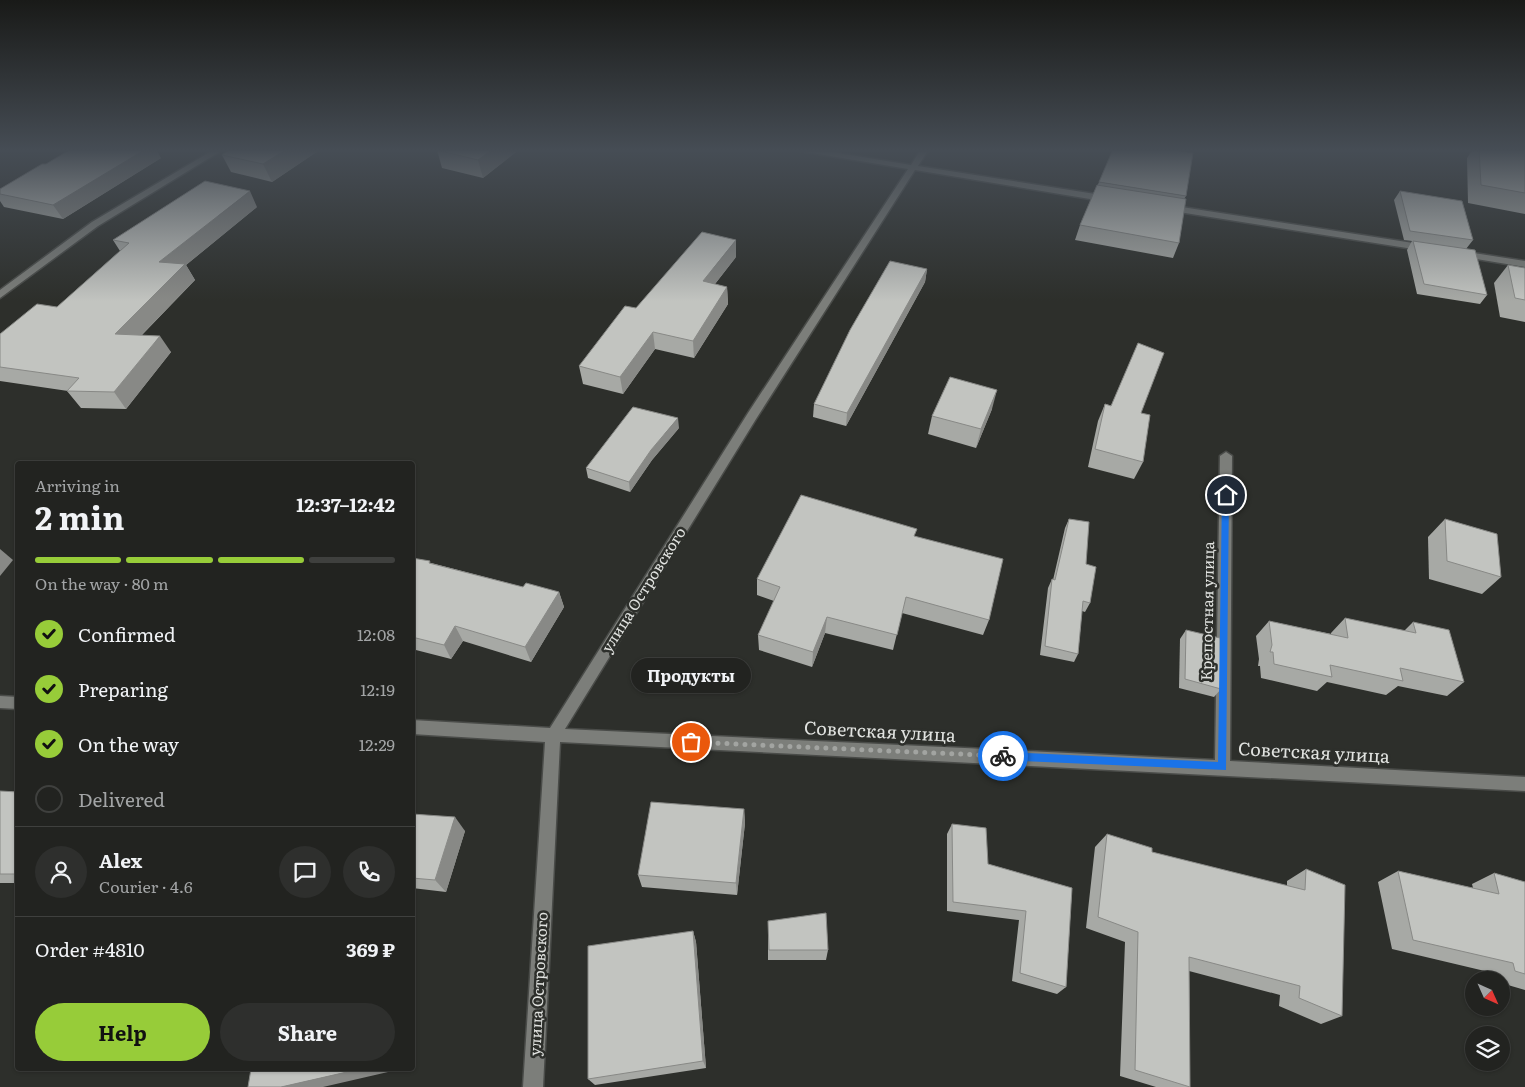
<!DOCTYPE html>
<html lang="en">
<head>
<meta charset="utf-8">
<style>
	:root { --surface:#222320; --page:#2e2f2d; --text:#f1f3f6; --muted:#a2a4a5; --line:#3f403e; --accent:#97cc39 }
	body { margin:0; font-family:Literata,serif; background:var(--page); color:var(--text); height:100vh; display:flex; flex-direction:column; font-size:19px; white-space:nowrap }
	* { box-sizing:border-box; margin:0 }
	p { font-size:16px; color:var(--muted) }
	.icon { flex:none; width:28px; height:28px; fill:none; stroke:currentColor; stroke-width:2; stroke-linecap:round; stroke-linejoin:round }
	.map { position:relative; flex:1; overflow:hidden }
	.drawer { position:absolute; left:15px; top:461px; width:400px; height:610px; display:flex; flex-direction:column; background:var(--surface); border-radius:5px; box-shadow:0 1px 4px #0004,0 0 0 1px var(--line) }
	.drawer>* { flex:none }
	.needle { width:32px; rotate:135deg }
	.buttons { position:absolute; left:1465px; top:971px; display:grid; gap:10px }
	.buttons a { display:grid; place-items:center; width:45px; height:45px; border-radius:50%; background:var(--surface); box-shadow:0 1px 4px #0004,0 0 0 1px var(--line); font-size:25px }
	.pin { position:absolute; display:grid; place-items:center; width:42px; height:42px; color:#fff; margin:-21px; border:2px solid #fff; border-radius:50%; box-shadow:0 1px 5px #0007 }
	.courier { position:absolute; display:grid; place-items:center; width:50px; height:50px; margin:-25px; border:4px solid #1a73e8; border-radius:50%; background:#fff; color:#222; box-shadow:0 1px 6px #0007 }
	.bubble { position:absolute; height:35px; border-radius:18px; background:var(--surface); box-shadow:0 1px 4px #0004,0 0 0 1px var(--line); font-size:16px; font-weight:700; line-height:35px; text-align:center }
	.overview em { font-style:normal; font-weight:700 }
	.overview div { display:flex; flex-direction:column-reverse }
	.overview { display:flex; align-items:center; justify-content:space-between; height:85px; padding:0 20px }
	h1 { font-size:32px; font-weight:700; line-height:38px }
	.bar { display:grid; grid-template-columns:repeat(4,1fr); gap:8px 5px; align-content:center; height:60px; padding:0 20px }
	.bar i { height:6px; border-radius:4px; background:var(--line) }
	.bar .active { background:var(--accent) }
	.bar p { grid-column:span 4 }
	.line { display:flex; align-items:center; gap:12px; padding:0 20px; border-top:1px solid var(--line) }
	.line div { flex:1 }
	.round { display:grid; place-items:center; flex:none; width:52px; height:52px; border-radius:26px; background:var(--page) }
	ol { padding:0 20px; list-style:none }
	li { display:flex; align-items:center; gap:15px; height:55px }
	li p { margin-inline-start:auto }
	li .icon { padding:5px; border-radius:50%; background:var(--accent); color:#111; stroke-width:4 }
	li:last-child { color:var(--muted) }
	li i { width:28px; height:28px; border:2px solid var(--line); border-radius:50% }
	.button { display:flex; gap:10px; margin-top:auto; padding:10px 20px }
	.button a { flex:1; height:58px; border-radius:30px; background:var(--accent); color:#111; font-size:20px; font-weight:700; line-height:58px; text-align:center }
	.button a+a { background:var(--page); color:var(--text) }
	.map>svg:first-child { display:block }
	.lines { fill:none; stroke-linecap:round; stroke-linejoin:round }
	.minor-casing { stroke:#4a4c49; stroke-width:3 }
	.minor { fill:#7c7e7a; fill-rule:evenodd }
	.wall { fill:#a7a9a5 }
	.shaded-wall { fill:#888986 }
	.building { fill:#c2c4c0; stroke:#888986 }
	.route { fill:#1a73e8 }
	.done { stroke:#a2a4a1; stroke-width:5; stroke-dasharray:0 9 }
	.labels { text-anchor:middle; stroke-width:5; stroke-linejoin:round; paint-order:stroke }
	.street-label { font-size:15px; fill:#e1e3e0; stroke:#2d2f2b }
	.near-street-label { font-size:18px; fill:#e1e3e0; stroke:#2d2f2b }
</style>
</head>
<body>
<div class="map">
<svg width="1525" height="1087" viewBox="0 0 1525 1087">
	<rect width="100%" height="100%" fill="#2d2f2b"/>
	<g class="lines">
		<defs>
			<g id="minor">
				<polygon points="215,149 224,149 98,226 0,298 0,290 92,222"/>
				<polygon points="796,149 814,149 911,165 921,149 929,149 918,166 1108,196 1112,199 1108,202 915,170 756,419 565,729 1215,760 1220,456 1226,452 1232,456 1230,761 1525,777 1525,791 560,742 543,1087 523,1087 545,742 412,734 412,720 550,728 748,413 908,169 800,151"/>
				<polygon points="1169,205 1426,245 1430,248 1426,251 1166,210 1166,206"/>
				<polygon points="1461,251 1525,261 1525,267 1458,256 1458,252"/>
				<polygon points="0,696 18,697 18,709 0,708"/>
			</g>
		</defs>
		<use href="#minor" class="minor-casing"/>
		<use href="#minor" class="minor"/>
	</g>
	<g class="wall">
		<polygon points="230,149 321,149 272,182 231,172 222,155"/>
		<polygon points="439,149 515,149 516,152 483,178 442,168 437,150"/>
		<polygon points="1473,149 1525,149 1525,214 1468,203 1467,158"/>
		<polygon points="161,158 63,219 4,207 0,201 0,189 46,164"/>
		<polygon points="1099,182 1186,196 1184,199 1179,243 1173,258 1075,240 1080,225"/>
		<polygon points="1400,191 1473,240 1466,249 1487,295 1480,304 1417,294 1407,250 1412,241 1404,240 1394,200"/>
		<polygon points="257,207 186,265 195,280 142,335 171,352 126,409 81,408 67,391 68,391 0,381 0,334 57,307 120,251 113,240"/>
		<polygon points="736,257 715,284 727,287 728,304 694,358 655,349 623,394 583,384 579,366 636,308"/>
		<polygon points="1508,265 1525,268 1525,322 1500,317 1494,283"/>
		<polygon points="927,269 925,282 846,426 813,417 814,404"/>
		<polygon points="1105,404 1141,413 1143,462 1134,479 1088,467 1098,421"/>
		<polygon points="992,409 976,448 928,434 932,416"/>
		<polygon points="679,428 652,460 630,492 588,478 586,468"/>
		<polygon points="1069,519 1086,564 1090,603 1085,612 1082,611 1078,654 1074,662 1040,655 1048,588 1052,579 1053,580 1065,528"/>
		<polygon points="1445,519 1501,577 1482,594 1429,579 1428,537"/>
		<polygon points="916,536 989,620 983,635 902,613 893,650 825,633 812,667 759,650 758,635 774,601 757,595 757,579"/>
		<polygon points="412,558 523,587 559,592 564,607 531,662 463,641 451,659 412,649"/>
		<polygon points="1345,618 1404,631 1413,622 1464,682 1447,696 1398,686 1386,695 1327,682 1317,691 1261,678 1260,666 1258,666 1259,659 1256,636 1269,621 1331,634 1331,633"/>
		<polygon points="1186,630 1221,689 1214,697 1179,688 1180,639"/>
		<polygon points="0,791 18,792 18,883 0,883"/>
		<polygon points="744,809 745,823 737,895 642,887 638,875"/>
		<polygon points="412,814 465,831 446,892 412,888"/>
		<polygon points="952,824 988,864 1072,888 1066,987 1057,994 1012,981 1019,920 947,911 947,834"/>
		<polygon points="1107,834 1152,852 1287,886 1287,881 1306,869 1342,1016 1321,1024 1279,1006 1280,995 1189,971 1190,1087 1156,1087 1120,1076 1125,942 1086,928 1095,847"/>
		<polygon points="1398,871 1473,888 1472,884 1494,873 1525,882 1525,990 1501,983 1501,980 1490,979 1489,972 1392,949 1378,882"/>
		<polygon points="768,921 828,950 826,960 768,960"/>
		<polygon points="693,931 696,942 706,1068 595,1085 588,1079"/>
	</g>
	<g class="shaded-wall">
		<polygon points="146,149 156,149 161,158 63,219 53,205"/>
		<polygon points="287,149 321,149 272,182 263,164"/>
		<polygon points="493,149 515,149 516,152 483,178 478,160"/>
		<polygon points="250,191 257,207 186,265 195,280 127,350 115,334 159,262"/>
		<polygon points="736,240 736,257 704,298 703,281"/>
		<polygon points="927,269 925,282 846,426 847,413"/>
		<polygon points="727,287 728,304 694,358 693,341"/>
		<polygon points="653,332 655,349 623,394 620,377"/>
		<polygon points="160,336 171,352 126,409 114,392"/>
		<polygon points="997,390 992,409 976,448 981,429"/>
		<polygon points="678,418 679,428 652,460 630,492 629,482 651,450"/>
		<polygon points="0,549 13,560 0,576"/>
		<polygon points="559,592 564,607 531,662 525,647"/>
		<polygon points="827,617 825,633 812,667 813,652"/>
		<polygon points="455,626 463,641 451,659 444,645"/>
		<polygon points="744,809 745,823 737,895 736,883"/>
		<polygon points="455,817 465,831 446,892 435,880"/>
		<polygon points="693,931 696,942 706,1068 703,1061"/>
		<polygon points="360,1069 389,1069 388,1072 323,1087 281,1087"/>
	</g>
	<g class="building">
		<polygon points="71,149 146,149 53,205 0,194 0,189 42,164 46,164"/>
		<polygon points="230,149 287,149 263,164 222,155"/>
		<polygon points="439,149 493,149 478,160 437,150"/>
		<polygon points="1113,149 1167,149 1193,153 1186,196 1099,182"/>
		<polygon points="1479,149 1525,149 1525,193 1481,185"/>
		<polygon points="205,181 250,191 159,262 185,264 115,334 160,336 114,392 67,391 79,378 0,367 0,334 37,304 57,307 129,243 113,240"/>
		<polygon points="1097,185 1186,199 1179,243 1080,225"/>
		<polygon points="1400,191 1462,201 1473,240 1410,231"/>
		<polygon points="702,232 736,240 703,281 727,287 693,341 653,332 620,377 579,366 625,306 636,308"/>
		<polygon points="1413,241 1475,250 1487,295 1424,284"/>
		<polygon points="890,261 927,269 847,413 814,404 850,330"/>
		<polygon points="1508,265 1525,268 1525,300 1515,298"/>
		<polygon points="1138,343 1164,353 1141,413 1150,415 1143,462 1095,449 1105,404 1111,406"/>
		<polygon points="950,377 997,390 981,429 932,416"/>
		<polygon points="633,407 678,418 651,450 629,482 586,468"/>
		<polygon points="801,495 917,529 914,536 1003,559 989,620 906,597 897,635 827,617 813,652 758,635 780,587 757,579"/>
		<polygon points="1069,519 1089,522 1086,564 1096,567 1090,603 1083,601 1078,654 1045,646 1052,579 1055,580"/>
		<polygon points="1445,519 1497,534 1501,577 1447,561"/>
		<polygon points="412,558 430,561 429,563 523,587 526,583 559,592 525,647 455,626 444,645 412,637"/>
		<polygon points="1345,618 1416,633 1413,622 1449,630 1464,682 1400,668 1403,681 1330,665 1332,677 1274,664 1273,652 1270,652 1272,645 1269,621 1348,638"/>
		<polygon points="1186,630 1220,638 1221,689 1185,679"/>
		<polygon points="0,791 18,792 18,874 0,874"/>
		<polygon points="651,802 744,809 736,883 638,875"/>
		<polygon points="412,814 455,817 435,880 412,878"/>
		<polygon points="952,824 986,828 988,864 1072,888 1066,987 1020,973 1026,911 953,902"/>
		<polygon points="1107,834 1152,848 1152,852 1305,890 1306,869 1345,885 1342,1016 1299,998 1300,986 1189,957 1190,1087 1135,1070 1138,932 1098,917"/>
		<polygon points="1398,871 1499,894 1494,873 1525,882 1525,974 1515,971 1513,963 1413,940"/>
		<polygon points="826,913 828,950 769,950 768,921"/>
		<polygon points="693,931 703,1061 588,1079 588,946"/>
		<polygon points="251,1069 360,1069 281,1087 248,1087"/>
	</g>
	<linearGradient id="sky" x2="0" y2="1"><stop stop-color="#191a18"/><stop offset="0.5" stop-color="#464d55"/><stop offset="1" stop-color="#464d55" stop-opacity="0"/></linearGradient>
	<rect width="1525" height="301" fill="url(#sky)"/>
	<polygon class="route" points="1226,492 1229,495 1226,770 999,760 999,753 1003,752 1218,762 1222,495"/>
	<g class="lines">
		<polyline class="done" points="691,742 1003,756"/>
	</g>
	<g class="labels">
		<g class="street-label">
			<text transform="translate(644 590) rotate(-58)" y="5">улица Островского</text>
			<text transform="translate(1208 611) rotate(-89)" y="5">Крепостная улица</text>
			<text transform="translate(539 984) rotate(-87)" y="5">улица Островского</text>
		</g>
		<g class="near-street-label">
			<text transform="translate(880 732) rotate(3)" y="6">Советская улица</text>
			<text transform="translate(1314 753) rotate(3)" y="6">Советская улица</text>
		</g>
	</g>
</svg>
<div class="buttons">
<a><svg class="needle" viewBox="-14 -14 28 28"><path d="M0-13l5 13h-10z" fill="#e53935"/><path d="M0 13l5-13h-10z" fill="#a2a4a5"/></svg></a>
<a><svg class="icon" aria-label="layers" viewBox="0 0 24 24"><path d="M12 4l9 5-9 5-9-5zM3 14l9 5 9-5"/></svg></a>
</div>
<div class="pin" style="left:691px;top:742px;background:#ea580c"><svg class="icon" aria-label="bag" viewBox="0 0 24 24"><path d="M5 8h14l-1 12H6zM9 8a3 3 0 0 1 6 0"/></svg></div>
<div class="pin" style="left:1226px;top:495px;background:#1f2937"><svg class="icon" aria-label="home" viewBox="0 0 24 24"><path d="M3 11l9-7 9 7M6 9v11h12V9"/></svg></div>
<div class="courier" style="left:1003px;top:756px"><svg class="icon" aria-label="bike" viewBox="0 0 24 24"><circle cx="6" cy="16" r="4"/><circle cx="18" cy="16" r="4"/><path d="M6 16l4-8h5l3 8M10 8l3 8H6M13 5h3"/></svg></div>
<div class="bubble" style="left:631px;top:658px;width:120px">Продукты</div>
<section class="drawer">
<div class="overview"><div><h1>2 min</h1><p>Arriving in</p></div><em>12:37–12:42</em></div>
<div class="bar"><i class="active"></i><i class="active"></i><i class="active"></i><i></i><p>On the way · 80 m</p></div>
<ol>
<li><svg class="icon" aria-label="check" viewBox="0 0 24 24"><path d="M5 12l5 5 9-10"/></svg>Confirmed<p>12:08</p></li>
<li><svg class="icon" aria-label="check" viewBox="0 0 24 24"><path d="M5 12l5 5 9-10"/></svg>Preparing<p>12:19</p></li>
<li><svg class="icon" aria-label="check" viewBox="0 0 24 24"><path d="M5 12l5 5 9-10"/></svg>On the way<p>12:29</p></li>
<li><i></i>Delivered</li>
</ol>
<div class="line" style="height:90px"><a class="round"><svg class="icon" aria-label="person" viewBox="0 0 24 24"><circle cx="12" cy="8" r="4"/><path d="M4 21q1-7 8-7t8 7"/></svg></a><div><b>Alex</b><p>Courier · 4.6</p></div><a class="round"><svg class="icon" aria-label="chat" viewBox="0 0 24 24"><path d="M4 5h16v11H9l-5 4z"/></svg></a><a class="round"><svg class="icon" aria-label="phone" viewBox="0 0 24 24"><path d="M5 4h4l2 5-3 2q2 4 5 5l2-3 5 2v4C11 20 4 13 5 4z"/></svg></a></div>
<div class="line" style="height:65px"><div>Order #4810</div><b>369 ₽</b></div>
<div class="button"><a>Help</a><a>Share</a></div>
</section>
</div>
</body>
</html>
